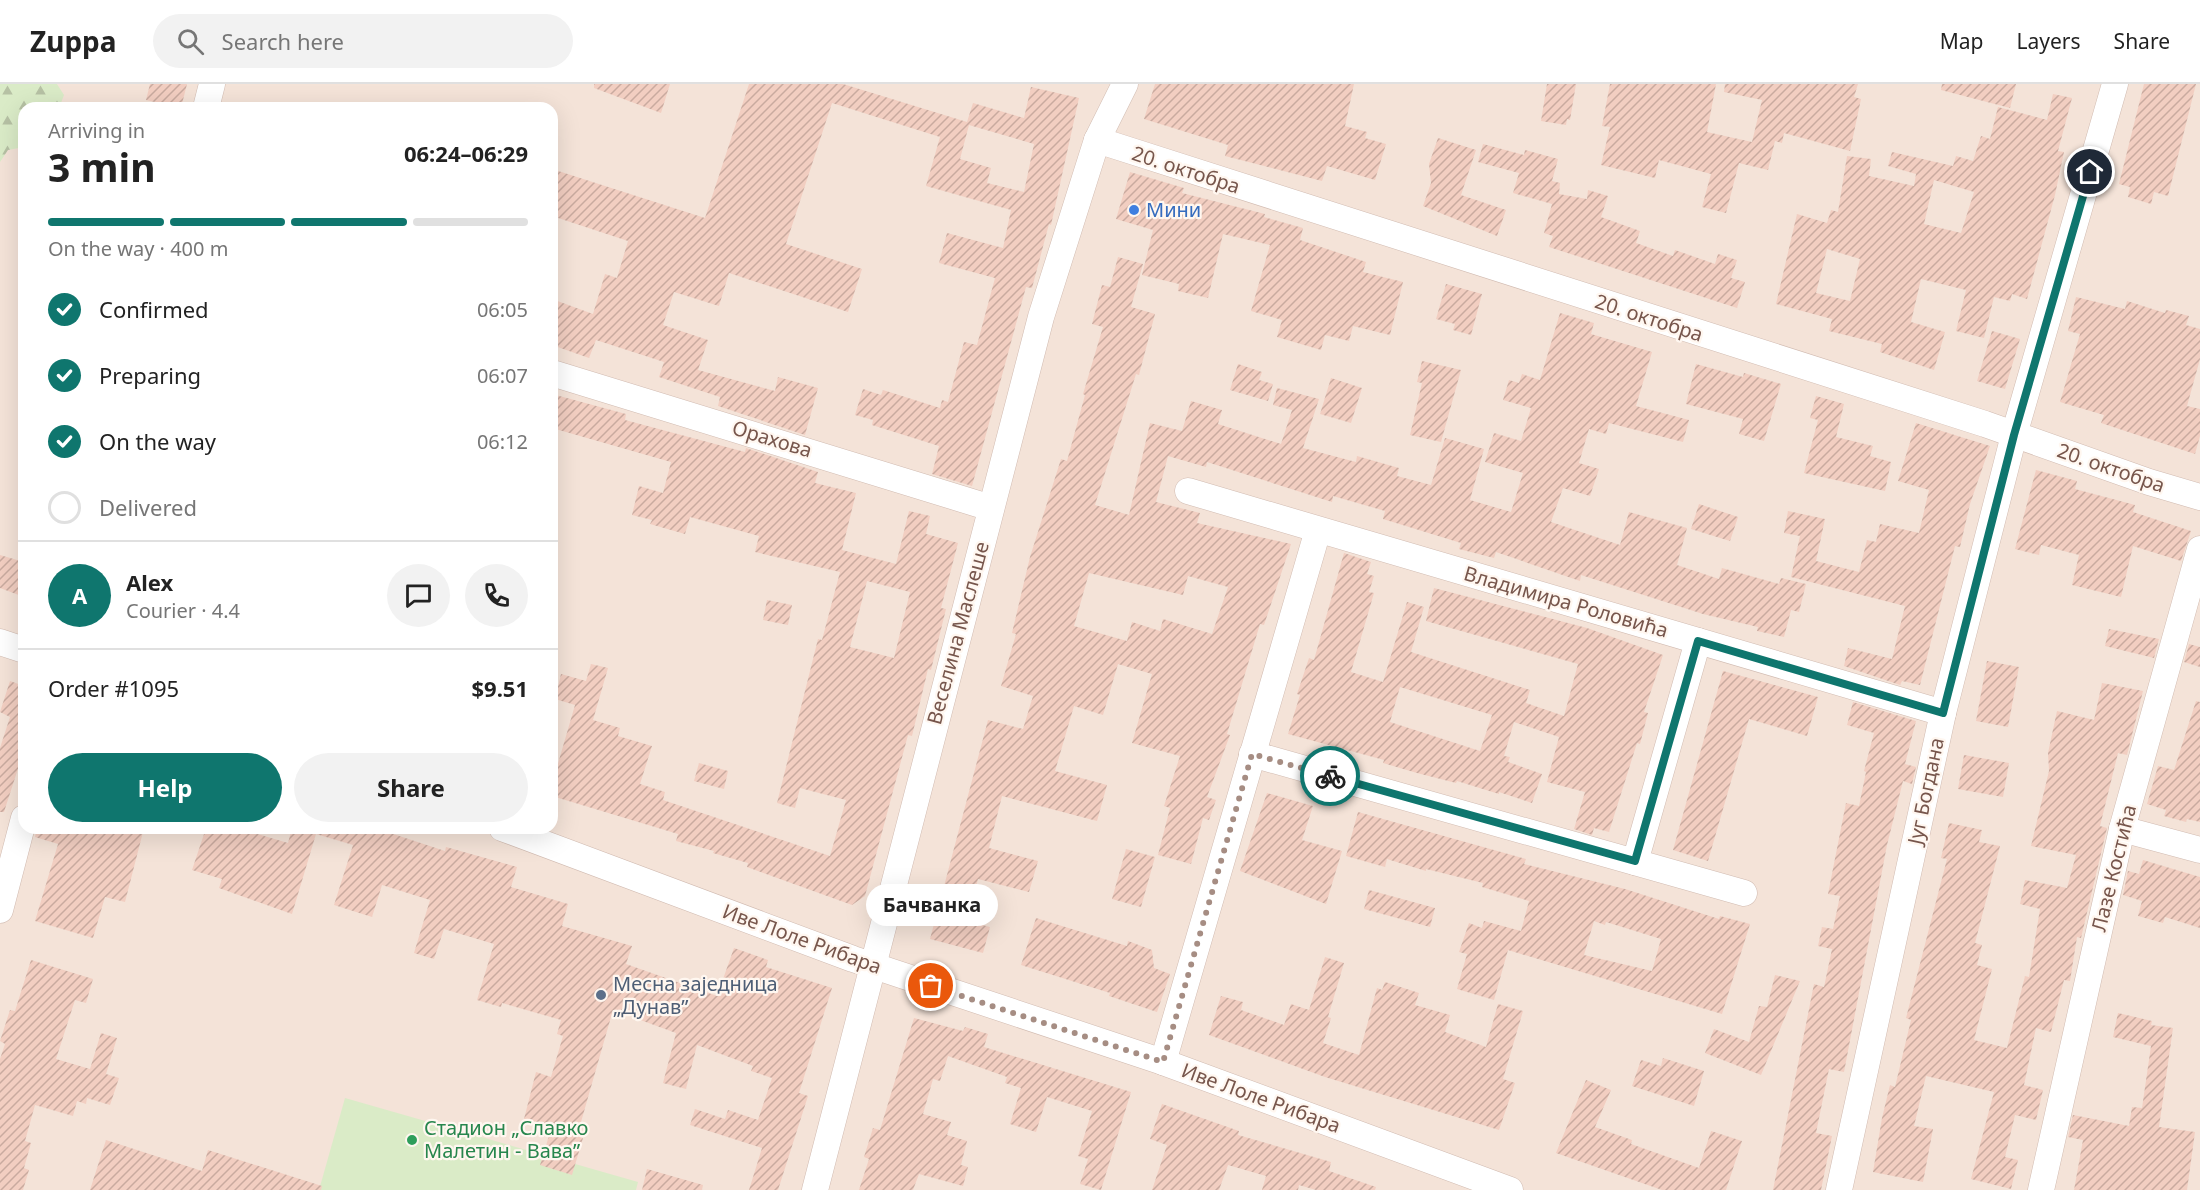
<!DOCTYPE html>
<html lang="en">
<head>
<meta charset="utf-8">
<style>
	:root { --surface:#fff; --page:#f2f2f2; --text:#222; --muted:#767676; --line:#e0e0e0; --accent:#0f766e }
	body { margin:0; font-family:"Noto Sans",sans-serif; background:var(--page); color:var(--text); height:100vh; display:flex; flex-direction:column; font-size:22px; white-space:nowrap }
	* { box-sizing:border-box; margin:0 }
	p { font-size:20px; color:var(--muted) }
	.icon { flex:none; width:33px; height:33px; fill:none; stroke:currentColor; stroke-width:2; stroke-linecap:round; stroke-linejoin:round }
	.map { position:relative; flex:1; overflow:hidden }
	.side { position:absolute; left:18px; top:18px; width:540px; height:732px; display:flex; flex-direction:column; background:var(--surface); border-radius:18px; box-shadow:0 6px 24px #0002 }
	.side>* { flex:none }
	.pin { position:absolute; display:grid; place-items:center; width:51px; height:51px; color:#fff; margin:-26px; border:3px solid #fff; border-radius:50%; box-shadow:0 2px 6px #0007 }
	.courier { position:absolute; display:grid; place-items:center; width:60px; height:60px; margin:-30px; border:4px solid #0f766e; border-radius:50%; background:#fff; color:#222; box-shadow:0 2px 8px #0007 }
	.bubble { position:absolute; height:42px; border-radius:21px; background:var(--surface); box-shadow:0 6px 24px #0002; font-size:20px; font-weight:700; line-height:42px; text-align:center }
	.headline em { font-style:normal; font-weight:700 }
	.headline div { display:flex; flex-direction:column-reverse }
	.headline { display:flex; align-items:center; justify-content:space-between; height:102px; padding:0 30px }
	h1 { font-size:39px; font-weight:700; line-height:45px }
	.bar { display:grid; grid-template-columns:repeat(4,1fr); gap:9px 6px; align-content:center; height:72px; padding:0 30px }
	.bar i { height:8px; border-radius:4px; background:var(--line) }
	.bar .current { background:var(--accent) }
	.bar p { grid-column:span 4 }
	.line { display:flex; align-items:center; gap:15px; padding:0 30px; border-top:2px solid var(--line) }
	.line div { flex:1 }
	.round { display:grid; place-items:center; flex:none; width:63px; height:63px; border-radius:32px; background:var(--page) }
	ol { padding:0 30px; list-style:none }
	li { display:flex; align-items:center; gap:18px; height:66px }
	li p { margin-inline-start:auto }
	li .icon { padding:6px; border-radius:50%; background:var(--accent); color:#fff; stroke-width:4 }
	li:last-child { color:var(--muted) }
	li i { width:33px; height:33px; border:3px solid var(--line); border-radius:50% }
	.primary-button { display:flex; gap:12px; margin-top:auto; padding:12px 30px }
	.primary-button a { flex:1; height:69px; border-radius:36px; background:var(--accent); color:#fff; font-size:24px; font-weight:700; line-height:69px; text-align:center }
	.primary-button a+a { background:var(--page); color:var(--text) }
	header { display:flex; align-items:center; gap:36px; box-sizing:border-box; height:84px; padding:0 30px; background:var(--surface); border-bottom:2px solid var(--line) }
	header strong { font-size:28px }
	nav { display:flex; gap:33px; margin-inline-start:auto; font-size:21px }
	.search { width:420px; height:54px; background:var(--page); display:flex; align-items:center; gap:15px; box-sizing:border-box; padding:0 21px; border-radius:33px; color:var(--muted); font-size:22px }
	.map>svg:first-child { display:block }
	.residential { fill:#f4e3d8; fill-rule:evenodd }
	.grass { fill:#daebc7 }
	.forest { fill:url(#forest-firs) }
	.building { fill:url(#building-hatch); fill-rule:evenodd }
	.lines { fill:none; stroke-linecap:round; stroke-linejoin:round }
	.street-casing { stroke:#d1bbb1; stroke-width:27 }
	.street { stroke:#fff; stroke-width:26 }
	.done { stroke:#a68d83; stroke-width:6; stroke-dasharray:0 10.8 }
	.route { stroke:#0f766e; stroke-width:8 }
	.shop-dot { fill:#3f7fe0; stroke:#fff7f0; stroke-width:2 }
	.service-dot { fill:#5c6f8a; stroke:#fff7f0; stroke-width:2 }
	.leisure-dot { fill:#2e9e5b; stroke:#fff7f0; stroke-width:2 }
	.labels { text-anchor:middle; stroke-width:4.5; stroke-linejoin:round; paint-order:stroke }
	.street-label { font-size:20px; fill:#77564c; stroke:#fff7f0 }
	.shop-label { font-size:20px; fill:#366cbe; stroke:#fff7f0; text-anchor:start }
	.service-label { font-size:20px; fill:#4e5e75; stroke:#fff7f0; text-anchor:start }
	.leisure-label { font-size:20px; fill:#27864d; stroke:#fff7f0; text-anchor:start }
</style>
</head>
<body>
<header>
<strong>Zuppa</strong>
<div class="search"><svg class="icon" aria-label="search" viewBox="0 0 24 24"><circle cx="10" cy="10" r="6"/><path d="M15 15l6 6"/></svg>Search here</div>
<nav><a>Map</a><a>Layers</a><a>Share</a></nav>
</header>
<div class="map">
<svg width="2200" height="1106" viewBox="0 0 2200 1106">
	<defs>
		<pattern id="forest-firs" width="22" height="20" patternUnits="userSpaceOnUse" patternTransform="scale(1.5)"><rect width="22" height="20" fill="#daebc7"/><path d="M5 1l3.5 6h-7zM16 11l3.5 6h-7z" fill="#b6c1a4"/></pattern>
		<pattern id="building-hatch" width="6" height="6" patternUnits="userSpaceOnUse" patternTransform="scale(1.5)"><rect width="6" height="6" fill="#f2cec1"/><path d="M-1 1l2-2M0 6l6-6M5 7l2-2" fill="none" stroke="#c9aa9f"/></pattern>
	</defs>
	<rect width="100%" height="100%" fill="#fcf2e9"/>
	<path class="residential" d="M0,0H2200V1106H0ZM24,24H552V744H24Z"/>
	<polygon class="grass" points="345,1014 638,1098 636,1106 319,1106"/>
	<polygon class="forest" points="0,0 57,0 64,11 59,24 24,24 24,63 8,66 0,78"/>
	<g class="building">
		<polygon points="150,0 187,0 181,24 146,16"/>
		<polygon points="594,0 670,0 661,29 594,4"/>
		<path d="M749,0H843L967,38L973,19L1024,34L1031,3L1079,14L1051,141L1049,140L1032,204L1026,203L972,402L932,390L939,362L872,341L873,336L855,331L863,305L881,311L883,306L940,324L942,316L948,318L964,258L977,261L995,194L939,179L947,149L1003,164L1011,126L926,102L940,53L832,19L786,160L862,185L848,228L729,189L719,222L674,208L663,241L708,256L698,286L775,307L778,293L818,304L805,351L718,322L720,313L659,293L664,278L596,256L589,274L552,261V215L593,230L605,190L617,194L628,157L552,132V85L705,134ZM969,41L1034,60L1024,108L987,99L991,84L960,75Z"/>
		<polygon points="1155,0 1354,0 1345,42 1367,48 1365,54 1386,60 1375,96 1327,82 1322,97 1225,72 1228,61 1144,35"/>
		<polygon points="1547,0 1576,0 1570,36 1567,35 1566,41 1541,37"/>
		<polygon points="1610,0 1716,0 1707,48 1752,58 1762,16 1724,8 1725,0 1858,0 1854,13 1861,15 1850,67 1784,49 1782,59 1775,57 1768,86 1739,79 1726,129 1702,123 1711,90 1659,76 1655,94 1601,81 1610,43 1602,42"/>
		<polygon points="1942,0 2016,0 2010,24 1941,6"/>
		<polygon points="2144,0 2196,0 2168,112 2154,108 2151,120 2128,113 2130,103 2119,100"/>
		<path d="M2053,10L2072,14L2058,67L2064,68L2055,111L2027,215L2012,210L2010,217L1994,213L1984,254L1956,247L1966,206L1921,195L1911,238L1945,248L1934,286L1880,268L1882,260L1829,247L1832,235L1776,220L1797,130L1827,139L1831,126L1838,128L1847,72L1871,75L1869,92L1914,102L1916,90L1888,82L1892,68L1953,82L1956,72L1973,77L1981,52L1990,55L1998,23L2047,36ZM1934,96L1974,108L1961,149L1924,140ZM1827,165L1860,175L1850,217L1816,209Z"/>
		<polygon points="1438,54 1476,66 1461,111 1506,126 1497,152 1423,122 1431,99 1429,80"/>
		<polygon points="1483,60 1524,71 1525,66 1558,75 1552,97 1560,99 1559,110 1587,115 1588,106 1608,112 1601,133 1640,147 1636,159 1673,172 1675,166 1715,180 1718,170 1737,176 1731,194 1745,198 1737,224 1549,163 1553,152 1544,149 1552,120 1513,109 1519,89 1478,78"/>
		<polygon points="1130,88 1184,104 1182,109 1265,130 1264,133 1303,144 1300,156 1366,178 1363,188 1403,198 1390,251 1353,242 1349,257 1325,251 1321,266 1277,253 1282,236 1251,227 1270,161 1223,150 1208,214 1178,207 1179,200 1142,191 1153,146 1116,135"/>
		<path d="M1118,173L1143,180L1131,223L1155,230L1139,291L1136,290L1095,421L1129,431L1150,339L1182,347L1191,317L1222,326L1218,340L1281,360L1292,326L1273,321L1277,304L1319,315L1303,364L1356,378L1357,372L1399,384L1397,392L1431,401L1445,354L1484,365L1470,416L1511,428L1523,389L1485,378L1494,349L1521,357L1531,324L1503,316L1509,296L1519,299L1522,290L1540,296L1560,229L1594,239L1591,250L1652,268L1636,322L1689,336L1683,358L1609,339L1606,350L1589,345L1579,379L1599,385L1590,412L1563,404L1551,438L1620,461L1629,428L1687,444L1677,481L1719,495L1722,484L1779,500L1781,494L1806,500L1799,528L1791,526L1784,553L1757,547L1758,543L1703,530L1581,491L1580,497L1496,468L1494,474L1459,465L1461,459L1383,435L1385,427L1333,412L1332,418L1207,378L1206,383L1168,372L1156,418L1200,429L1197,439L1291,460L1264,541L1260,540L1227,650L1230,651L1207,713L1216,716L1209,736L1203,734L1191,780L1158,771L1170,724L1164,722L1180,672L1132,659L1152,590L1118,580L1103,631L1074,622L1055,687L1107,701L1097,737L1002,712L989,764L1038,777L1029,808L978,795L967,837L990,843L983,869L930,855L988,636L1023,645L1033,612L1001,602L1016,550L1012,549L1030,473L1061,375L1067,377L1085,311L1083,310L1103,243L1092,240L1102,201L1110,203ZM1089,489L1183,511L1188,492L1228,503L1212,550L1163,535L1160,547L1132,538L1127,557L1074,542Z"/>
		<polygon points="1446,200 1482,210 1471,251 1453,246 1455,240 1436,235"/>
		<polygon points="2076,213 2125,225 2127,217 2165,229 2166,226 2189,232 2186,241 2200,245 2200,275 2187,322 2200,325 2200,352 2195,370 2101,339 2104,331 2060,318 2080,250 2068,247"/>
		<polygon points="1992,247 2020,255 2005,305 1977,297"/>
		<polygon points="1422,277 1461,286 1441,358 1410,351 1422,299 1417,298"/>
		<polygon points="1238,280 1262,288 1259,296 1273,300 1268,317 1230,306"/>
		<polygon points="1696,280 1743,293 1744,289 1781,300 1764,357 1739,350 1743,335 1686,320"/>
		<polygon points="1331,294 1362,304 1351,339 1320,330"/>
		<path d="M552,310L626,330L625,336L745,368L746,364L818,388L815,399L856,409L842,466L896,480L909,427L930,432L926,450L958,459L941,524L946,525L931,586L928,585L912,652L908,651L865,812L852,821L747,783L748,779L713,769L714,767L676,757L678,750L552,712V681L557,683L575,621L555,615L561,590L586,597L591,580L608,584L593,636L620,644L618,652L652,662L640,700L665,708L663,716L830,772L846,716L800,704L795,724L777,719L818,555L822,556L840,488L755,468L759,452L690,433L685,450L650,440L652,436L632,431L639,402L663,409L671,378L552,344ZM867,497L910,508L894,574L850,563Z"/>
		<polygon points="1816,312 1844,320 1836,353 1873,362 1870,372 1891,378 1885,407 1804,389 1818,336 1810,334"/>
		<polygon points="1916,339 1990,362 1970,420 1960,463 1955,462 1920,601 1902,597 1900,601 1844,582 1848,564 1892,575 1905,522 1791,493 1800,452 1784,449 1788,427 1825,435 1816,477 1859,488 1867,456 1876,458 1880,440 1919,449 1929,406 1898,397"/>
		<polygon points="2036,386 2077,397 2075,405 2135,421 2133,428 2191,447 2181,477 2133,462 2121,513 2072,501 2079,471 2041,461 2039,471 2015,465"/>
		<polygon points="1699,420 1738,433 1730,457 1691,445"/>
		<path d="M1344,469L1371,478L1367,490L1374,492L1369,508L1374,509L1351,588L1383,598L1407,518L1424,523L1411,568L1530,606L1526,619L1564,632L1578,580L1426,537L1434,504L1587,544L1663,571L1644,628L1648,629L1640,660L1637,659L1609,748L1594,744L1592,751L1574,745L1585,708L1547,698L1559,653L1514,638L1504,672L1510,673L1508,678L1542,690L1532,719L1499,708V710L1457,697L1456,699L1417,689L1383,679L1384,676L1288,650L1300,611L1297,610L1309,574L1314,576ZM1400,603L1492,631L1480,667L1390,638Z"/>
		<polygon points="0,471 24,478 24,513 0,504"/>
		<polygon points="767,516 792,521 788,541 763,536"/>
		<polygon points="2109,545 2159,555 2154,574 2105,562"/>
		<polygon points="2189,560 2200,563 2200,583 2184,578"/>
		<polygon points="1987,577 2019,583 2008,643 1976,637"/>
		<polygon points="1723,587 1818,613 1807,652 1749,635 1708,777 1673,766"/>
		<polygon points="10,597 24,602 24,666 4,728 0,728 0,664 10,633 0,628"/>
		<polygon points="2102,599 2143,607 2127,671 2118,669 2100,742 2107,744 2081,854 2077,853 2070,897 2064,896 2051,948 2036,944 2024,1001 2043,1006 2036,1036 2015,1031 2005,1073 2018,1076 2011,1105 1971,1095 1994,1008 1926,992 1914,1042 1933,1045 1923,1098 1873,1088 1882,1034 1890,1001 1895,1003 1911,936 1906,934 1947,775 1941,774 1949,739 1982,746 1979,758 2000,762 1975,859 1982,861 1977,881 1992,885 1974,956 2007,964 2025,892 2029,893 2040,825 2020,820 2025,796 2067,804 2076,771 2031,762 2049,687 2048,669 2057,627 2094,636"/>
		<polygon points="2196,617 2200,618 2200,738 2187,735 2186,738 2164,732 2166,726 2147,720 2158,682 2174,686"/>
		<polygon points="1853,618 1916,637 1905,680 1916,683 1912,700 1903,697 1887,761 1844,988 1829,985 1816,1049 1832,1052 1821,1106 1773,1106 1814,900 1824,903 1832,865 1818,862 1822,843 1833,845 1840,812 1828,810 1846,719 1859,722 1866,688 1864,687 1874,649 1847,641"/>
		<polygon points="1964,671 2009,679 2003,713 1958,705"/>
		<polygon points="699,679 728,687 724,705 694,697"/>
		<polygon points="1267,709 1313,722 1302,756 1342,767 1326,820 1240,787"/>
		<path d="M1358,728L1526,775L1524,780L1625,805L1719,835L1720,832L1750,840L1722,930L1508,866L1494,916L1457,905L1467,870L1459,868L1469,839L1482,844L1484,837L1521,847L1529,817L1482,803L1483,799L1426,785V787L1387,775L1385,783L1346,772ZM1594,837L1605,841L1606,838L1661,855L1652,887L1584,871Z"/>
		<polygon points="37,744 144,744 125,818 105,813 93,854 35,837 58,760 35,753"/>
		<polygon points="206,744 237,744 288,759 292,744 375,744 445,767 446,763 517,783 511,803 568,820 562,842 632,862 626,880 717,912 734,864 768,876 766,883 832,904 799,1009 808,1012 778,1106 749,1106 762,1064 690,1041 695,1025 725,1035 728,1026 758,1036 772,994 751,987 753,982 697,961 686,1005 663,999 676,949 613,926 577,1052 583,1054 572,1091 540,1081 552,1042 524,1035 536,988 551,993 563,952 557,950 561,936 502,919 501,923 477,916 494,860 444,845 434,875 414,869 430,816 382,801 372,833 334,821 353,761 316,750 292,830 219,804 222,795 192,786"/>
		<polygon points="1126,765 1155,773 1141,823 1112,815"/>
		<polygon points="2143,776 2200,793 2200,844 2165,833 2163,839 2138,832 2142,817 2123,811 2128,787 2139,790"/>
		<polygon points="1369,806 1435,824 1430,843 1364,825"/>
		<polygon points="1036,834 1127,862 1128,857 1152,866 1154,884 1170,890 1157,928 1109,912 1110,909 1021,881"/>
		<polygon points="1325,873 1344,879 1328,933 1331,934 1323,959 1359,971 1377,904 1382,906 1385,898 1419,909 1415,921 1450,931 1445,948 1486,963 1498,920 1523,927 1503,995 1515,999 1499,1046 1325,993 1209,951 1221,912 1243,918 1241,926 1284,941 1291,920 1309,926"/>
		<polygon points="31,876 93,895 86,919 75,916 56,975 90,985 101,949 117,954 106,990 119,994 110,1021 87,1014 86,1020 77,1017 73,1032 35,1021 25,1057 31,1059 24,1084 29,1086 23,1106 0,1106 0,975 5,960 0,957 10,926 15,927"/>
		<polygon points="1775,891 1800,897 1761,991 1705,969 1714,945 1749,958 1759,922 1767,923"/>
		<polygon points="2118,929 2152,937 2151,941 2173,944 2159,1043 2195,1048 2187,1106 2074,1106 2083,1056 2068,1053 2073,1031 2129,1042 2132,1023 2142,1024 2151,962 2113,953"/>
		<polygon points="914,934 963,947 965,943 988,950 984,963 1131,1008 1101,1106 1080,1100 1088,1075 1078,1072 1092,1027 1047,1013 1036,1048 1010,1040 1021,1004 1005,999 1007,993 948,972 940,997 933,995 923,1030 951,1038 947,1051 967,1057 961,1081 968,1083 963,1102 919,1090 913,1106 859,1106 869,1075 864,1073 873,1044 880,1046"/>
		<polygon points="1663,974 1704,987 1694,1022 1632,1002 1641,976 1661,982"/>
		<polygon points="1586,996 1611,1006 1595,1043 1632,1056 1631,1060 1699,1084 1711,1047 1742,1057 1726,1106 1662,1106 1556,1069"/>
		<polygon points="1162,1020 1239,1047 1238,1051 1331,1078 1329,1087 1376,1103 1375,1106 1316,1106 1299,1101 1298,1106 1262,1106 1266,1092 1228,1081 1219,1106 1152,1106 1167,1061 1150,1055"/>
		<polygon points="106,1056 202,1087 208,1066 322,1102 321,1106 90,1106"/>
		<polygon points="647,1085 703,1101 702,1106 642,1106"/>
	</g>
	<g class="lines">
		<defs>
			<g id="street">
				<polyline points="206,24 212,0"/>
				<polyline points="1097,56 1985,340 2149,398 2200,413"/>
				<polyline points="552,289 991,424"/>
				<polyline points="1188,407 1943,629"/>
				<polyline points="0,558 24,566"/>
				<polyline points="1252,670 1744,809"/>
				<polyline points="502,744 853,875 1163,978 1510,1106"/>
				<polyline points="2122,745 2200,766"/>
				<polyline points="1635,778 1698,557"/>
				<polyline points="0,826 24,734"/>
				<polyline points="1163,978 1318,446"/>
				<polyline points="815,1106 1041,233 1097,56 1125,0"/>
				<polyline points="1839,1106 1943,629 2014,351 2115,0"/>
				<polyline points="2041,1106 2122,745 2200,465"/>
			</g>
		</defs>
		<use href="#street" class="street-casing"/>
		<use href="#street" class="street"/>
	</g>
	<g class="lines">
		<polyline class="done" points="931,902 1163,978 1252,670 1330,692"/>
		<polyline class="route" points="1330,692 1635,777 1698,557 1943,629 2014,351 2090,88"/>
	</g>
	<circle class="shop-dot" cx="1134" cy="126" r="6"/>
	<circle class="service-dot" cx="601" cy="911" r="6"/>
	<circle class="leisure-dot" cx="412" cy="1056" r="6"/>
	<g class="labels">
		<g class="street-label">
			<text transform="translate(1186 86) rotate(18)" y="7">20. октобра</text>
			<text transform="translate(1649 234) rotate(18)" y="7">20. октобра</text>
			<text transform="translate(772 355) rotate(17)" y="7">Орахова</text>
			<text transform="translate(2111 384) rotate(19)" y="7">20. октобра</text>
			<text transform="translate(1566 518) rotate(16)" y="7">Владимира Роловића</text>
			<text transform="translate(958 549) rotate(-75)" y="7">Веселина Маслеше</text>
			<text transform="translate(1926 707) rotate(-78)" y="7">Југ Богдана</text>
			<text transform="translate(2114 784) rotate(-76)" y="7">Лазе Костића</text>
			<text transform="translate(802 855) rotate(20)" y="7">Иве Лоле Рибара</text>
			<text transform="translate(1261 1014) rotate(20)" y="7">Иве Лоле Рибара</text>
		</g>
		<g class="shop-label">
			<text x="1146" y="133">Мини</text>
		</g>
		<g class="service-label">
			<text x="613" y="907">Месна заједница<tspan x="613" dy="23">„Дунав”</tspan></text>
		</g>
		<g class="leisure-label">
			<text x="424" y="1051">Стадион „Славко<tspan x="424" dy="23">Малетин - Вава”</tspan></text>
		</g>
	</g>
</svg>
<div class="pin" style="left:931px;top:902px;background:#ea580c"><svg class="icon" aria-label="bag" viewBox="0 0 24 24"><path d="M5 8h14l-1 12H6zM9 8a3 3 0 0 1 6 0"/></svg></div>
<div class="pin" style="left:2090px;top:88px;background:#1f2937"><svg class="icon" aria-label="home" viewBox="0 0 24 24"><path d="M3 11l9-7 9 7M6 9v11h12V9"/></svg></div>
<div class="courier" style="left:1330px;top:692px"><svg class="icon" aria-label="bike" viewBox="0 0 24 24"><circle cx="6" cy="16" r="4"/><circle cx="18" cy="16" r="4"/><path d="M6 16l4-8h5l3 8M10 8l3 8H6M13 5h3"/></svg></div>
<div class="bubble" style="left:866px;top:800px;width:132px">Бачванка</div>
<section class="side">
<div class="headline"><div><h1>3 min</h1><p>Arriving in</p></div><em>06:24–06:29</em></div>
<div class="bar"><i class="current"></i><i class="current"></i><i class="current"></i><i></i><p>On the way · 400 m</p></div>
<ol>
<li><svg class="icon" aria-label="check" viewBox="0 0 24 24"><path d="M5 12l5 5 9-10"/></svg>Confirmed<p>06:05</p></li>
<li><svg class="icon" aria-label="check" viewBox="0 0 24 24"><path d="M5 12l5 5 9-10"/></svg>Preparing<p>06:07</p></li>
<li><svg class="icon" aria-label="check" viewBox="0 0 24 24"><path d="M5 12l5 5 9-10"/></svg>On the way<p>06:12</p></li>
<li><i></i>Delivered</li>
</ol>
<div class="line" style="height:108px"><b class="round" style="background:var(--accent);color:#fff">A</b><div><b>Alex</b><p>Courier · 4.4</p></div><a class="round"><svg class="icon" aria-label="chat" viewBox="0 0 24 24"><path d="M4 5h16v11H9l-5 4z"/></svg></a><a class="round"><svg class="icon" aria-label="phone" viewBox="0 0 24 24"><path d="M5 4h4l2 5-3 2q2 4 5 5l2-3 5 2v4C11 20 4 13 5 4z"/></svg></a></div>
<div class="line" style="height:78px"><div>Order #1095</div><b>$9.51</b></div>
<div class="primary-button"><a>Help</a><a>Share</a></div>
</section>
</div>
</body>
</html>
